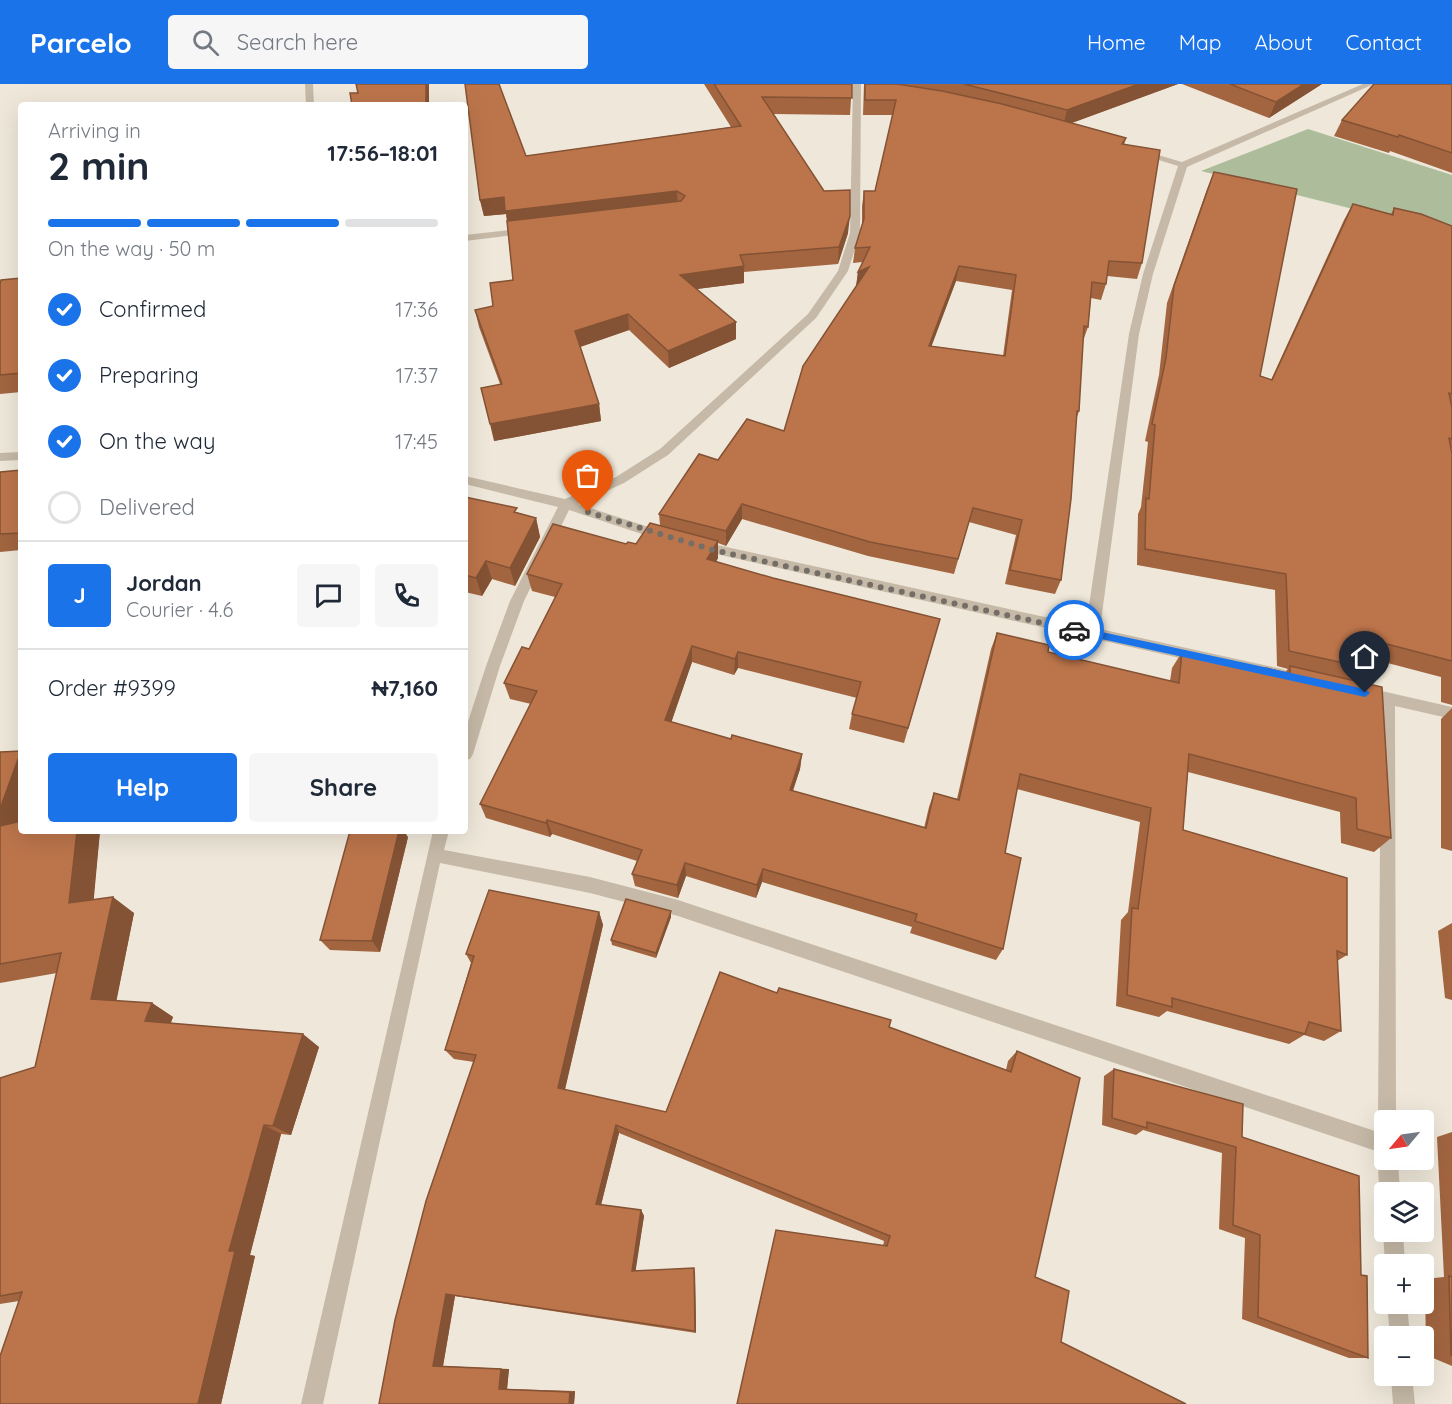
<!DOCTYPE html>
<html lang="en">
<head>
<meta charset="utf-8">
<style>
	:root { --surface:#fff; --page:#f6f6f7; --text:#1f2937; --muted:#747a83; --line:#e0e1e3; --accent:#1a73e8 }
	body { margin:0; font-family:Quicksand,sans-serif; background:var(--page); color:var(--text); height:100vh; display:flex; flex-direction:column; font-size:22px; white-space:nowrap }
	* { box-sizing:border-box; margin:0 }
	p { font-size:20px; color:var(--muted) }
	.icon { flex:none; width:33px; height:33px; fill:none; stroke:currentColor; stroke-width:2; stroke-linecap:round; stroke-linejoin:round }
	.map { position:relative; flex:1; overflow:hidden }
	.panel { position:absolute; left:18px; top:18px; width:450px; height:732px; display:flex; flex-direction:column; background:var(--surface); border-radius:6px; box-shadow:0 6px 24px #0002 }
	.panel>* { flex:none }
	.needle { width:39px; rotate:241deg }
	.tools { position:absolute; left:1374px; top:1026px; display:grid; gap:12px }
	.tools a { display:grid; place-items:center; width:60px; height:60px; border-radius:6px; background:var(--surface); box-shadow:0 6px 24px #0002; font-size:30px }
	.pin { position:absolute; display:grid; place-items:center; width:51px; height:51px; color:#fff; margin:-62px -26px; border-radius:50% 50% 50% 0; rotate:-45deg; box-shadow:0 0 6px #0007 }
	.pin .icon { rotate:45deg }
	.courier { position:absolute; display:grid; place-items:center; width:60px; height:60px; margin:-30px; border:4px solid #1a73e8; border-radius:50%; background:#fff; color:#222; box-shadow:0 2px 8px #0007 }
	.headline em { font-style:normal; font-weight:700 }
	.headline div { display:flex; flex-direction:column-reverse }
	.headline { display:flex; align-items:center; justify-content:space-between; height:102px; padding:0 30px }
	h1 { font-size:39px; font-weight:700; line-height:45px }
	.bar { display:grid; grid-template-columns:repeat(4,1fr); gap:9px 6px; align-content:center; height:72px; padding:0 30px }
	.bar i { height:8px; border-radius:4px; background:var(--line) }
	.bar .selected { background:var(--accent) }
	.bar p { grid-column:span 4 }
	.line { display:flex; align-items:center; gap:15px; padding:0 30px; border-top:2px solid var(--line) }
	.line div { flex:1 }
	.round { display:grid; place-items:center; flex:none; width:63px; height:63px; border-radius:6px; background:var(--page) }
	ol { padding:0 30px; list-style:none }
	li { display:flex; align-items:center; gap:18px; height:66px }
	li p { margin-inline-start:auto }
	li .icon { padding:6px; border-radius:50%; background:var(--accent); color:#fff; stroke-width:4 }
	li:last-child { color:var(--muted) }
	li i { width:33px; height:33px; border:3px solid var(--line); border-radius:50% }
	.primary-button { display:flex; gap:12px; margin-top:auto; padding:12px 30px }
	.primary-button a { flex:1; height:69px; border-radius:6px; background:var(--accent); color:#fff; font-size:24px; font-weight:700; line-height:69px; text-align:center }
	.primary-button a+a { background:var(--page); color:var(--text) }
	header { display:flex; align-items:center; gap:36px; box-sizing:border-box; height:84px; padding:0 30px; background:var(--accent); color:#fff }
	header strong { font-size:28px }
	nav { display:flex; gap:33px; margin-inline-start:auto; font-size:21px }
	.search { width:420px; height:54px; background:var(--page); display:flex; align-items:center; gap:15px; box-sizing:border-box; padding:0 21px; border-radius:6px; color:var(--muted); font-size:22px }
	.map>svg:first-child { display:block }
	.green { fill:#adbd9b }
	.lines { fill:none; stroke-linecap:round; stroke-linejoin:round }
	.service { fill:#c6b9a7; fill-rule:evenodd }
	.minor { fill:#c6b9a7; fill-rule:evenodd }
	.wall { fill:#a26540; fill-rule:evenodd }
	.shaded-wall { fill:#845234 }
	.building { fill:#bc754b; stroke:#845234; stroke-width:1.5; fill-rule:evenodd }
	.route { fill:#1a73e8 }
	.done { stroke:#756e66; stroke-width:6; stroke-dasharray:0 10.8 }
</style>
</head>
<body>
<header>
<strong>Parcelo</strong>
<div class="search"><svg class="icon" aria-label="search" viewBox="0 0 24 24"><circle cx="10" cy="10" r="6"/><path d="M15 15l6 6"/></svg>Search here</div>
<nav><a>Home</a><a>Map</a><a>About</a><a>Contact</a></nav>
</header>
<div class="map">
<svg width="1452" height="1320" viewBox="0 0 1452 1320">
	<rect width="100%" height="100%" fill="#efe8da"/>
	<polygon class="green" points="1308,45 1452,91 1452,154 1425,143 1201,87"/>
	<g class="lines">
		<polygon class="service" points="305,0 313,0 314,21 306,21"/>
		<g class="minor">
			<polygon points="853,0 861,0 860,149 848,187 816,234 668,371 624,399 578,420 670,450 671,453 670,456 660,456 569,426 524,517 500,582 473,670 470,675 465,676 465,647 486,582 510,517 558,423 465,400 465,392 565,415 616,393 660,365 808,230 838,187 850,149"/>
			<polygon points="1363,0 1374,0 1187,83 1153,190 1139,250 1100,545 1282,585 1287,587 1289,591 1287,595 1282,597 694,465 692,462 699,457 1086,542 1129,250 1143,190 1178,82 1136,69 1141,66 1182,78"/>
			<polygon points="528,144 531,145 531,149 465,157 465,151"/>
			<polygon points="21,368 21,376 0,377 0,369"/>
			<polygon points="1364,603 1452,623 1452,635 1395,622 1396,1036 1384,1036 1384,1044 1380,1043 1378,1036 1381,619 1359,613 1357,609 1359,605"/>
			<path d="M433,747H449L444,766L590,793L678,816L1384,1050V1076H1398L1400,1108H1384L1383,1115C1378,1103 1376,1080 1382,1069L678,832L590,809L440,779L323,1320H301Z"/>
			<polygon points="1384,1144 1384,1148 1403,1148 1405,1180 1385,1180 1383,1148"/>
			<polygon points="1387,1220 1407,1220 1410,1252 1390,1252"/>
			<polygon points="1391,1292 1412,1292 1415,1320 1393,1320"/>
		</g>
	</g>
	<g class="wall">
		<polygon points="704,0 852,0 850,31 773,30 848,149 838,180 744,188 744,199 697,205 736,255 669,284 629,246 580,263 599,320 601,337 494,357 500,300 479,243 475,226 493,222 513,196 506,130 484,132 480,116 526,72 731,43"/>
		<path d="M864,0H1178L1072,39L1126,54L1124,61L1142,179L1137,195L1107,192L1106,200L1101,216L1091,214L1088,243L1083,257L1079,327L1076,336L1061,496L1055,510L1005,500L1016,451L969,438L954,490L868,472L742,435L726,462L718,459V474L716,478L773,494L940,535L904,659L849,645L852,630L857,614L738,584L734,591L692,578L671,638L731,655L802,670L800,685L793,707L924,744L929,723L934,709L957,715L991,565L997,549L1048,568L1170,597L1172,584L1182,568L1263,589L1266,584L1285,588L1288,585L1277,582L1275,506L1137,481L1138,430L1141,423L1148,358L1145,357L1159,291L1167,219L1207,105L1214,88L1260,292L1271,296L1344,136L1353,120L1391,130L1394,124L1452,142V364L1451,365L1452,370V621L1441,618V593L1380,577V587L1369,600L1391,754L1374,768L1341,759L1340,728L1188,688L1183,746L1347,871L1337,877L1341,947L1324,957L1304,951L1289,960L1167,927L1159,933L1116,922L1121,836L1128,828L1140,738L1017,705L1005,769L1003,865L996,876L910,849L912,843L762,798L756,814L686,792L678,814L635,802L632,790L637,777L552,750L550,753L486,734L480,720L531,620L510,615L504,599L529,565L555,513L532,507L527,490L626,460H636L660,441L659,430L718,376L784,347L856,203L858,188L863,178L853,179L855,164L862,140V122L864,107H875L893,31H863ZM956,197L1012,206L1003,272L931,262Z"/>
		<polygon points="1182,0 1322,0 1269,34"/>
		<polygon points="1452,0 1452,89 1390,67 1389,69 1334,52 1342,36"/>
		<polygon points="21,194 21,308 0,310 0,200"/>
		<polygon points="21,386 21,466 0,468 0,388"/>
		<polygon points="465,413 536,434 540,453 515,502 492,495 482,512 465,508"/>
		<polygon points="1452,624 1452,767 1441,764 1441,635"/>
		<polygon points="0,668 21,747 100,747 93,816 134,829 116,917 152,919 173,933 171,939 319,963 291,1051 281,1050 250,1171 255,1172 221,1320 0,1320 19,1217 0,1220 0,994 35,983 57,889 0,899"/>
		<polygon points="408,753 380,868 330,866 320,856"/>
		<polygon points="671,827 671,833 656,874 612,861 611,856"/>
		<polygon points="599,828 603,841 565,1006 666,1028 777,909 889,943 1006,986 1008,977 1017,967 1035,1193 1061,1258 1186,1320 737,1320 776,1146 883,1162 884,1157 619,1049 601,1121 641,1126 644,1132 635,1187 695,1188 696,1249 455,1212 443,1282 509,1285 507,1305 575,1307 574,1320 379,1320 474,978 454,975 445,966 471,879 466,870"/>
		<polygon points="1452,839 1452,916 1445,914 1438,847"/>
		<polygon points="1114,985 1242,1053 1361,1191 1368,1274 1349,1274 1242,1235 1245,1154 1219,1145 1222,1069 1143,1046 1136,1051 1102,1041 1104,992"/>
		<polygon points="1452,1048 1452,1282 1426,1271 1425,1195 1444,1193 1437,1053"/>
	</g>
	<g class="shaded-wall">
		<rect x="426" y="0" width="3" height="21"/>
		<polygon points="1139,0 1178,0 1063,42 1067,26"/>
		<polygon points="1304,0 1322,0 1269,34 1276,18"/>
		<polygon points="677,107 678,124 509,144 506,130 484,132 480,116 504,113"/>
		<polygon points="850,132 848,149 838,180 839,163"/>
		<polygon points="744,182 744,199 681,207 680,191"/>
		<polygon points="959,182 956,197 926,277 929,262"/>
		<polygon points="869,183 856,203 858,188"/>
		<polygon points="628,230 629,246 577,264 575,247"/>
		<polygon points="736,238 736,255 669,284 668,267"/>
		<polygon points="599,320 601,337 494,357 490,340"/>
		<polygon points="742,420 742,435 726,462 726,447"/>
		<polygon points="536,434 540,453 515,502 510,484"/>
		<polygon points="718,457 718,474 707,492 707,475"/>
		<polygon points="486,477 492,495 482,512 476,494"/>
		<polygon points="692,562 692,578 667,651 665,636"/>
		<polygon points="738,568 738,584 734,591 735,575"/>
		<polygon points="21,667 21,747 0,748 0,725"/>
		<polygon points="802,670 800,685 788,720 790,706"/>
		<polygon points="547,736 552,750 550,753 546,739"/>
		<polygon points="77,747 100,747 92,835 69,819"/>
		<polygon points="399,747 404,747 408,753 380,868 372,857"/>
		<polygon points="685,779 686,792 678,814 677,801"/>
		<polygon points="763,785 762,798 756,814 757,801"/>
		<polygon points="113,813 134,829 114,929 91,915"/>
		<polygon points="671,827 671,833 656,874 656,869"/>
		<polygon points="599,828 603,841 563,1013 558,1004"/>
		<polygon points="152,919 173,933 166,949 145,937"/>
		<polygon points="303,950 319,963 291,1051 273,1042"/>
		<polygon points="264,1041 281,1050 250,1171 255,1172 221,1320 198,1320 229,1167"/>
		<polygon points="616,1041 619,1049 600,1125 596,1120"/>
		<polygon points="641,1126 644,1132 635,1191 632,1187"/>
		<polygon points="694,1184 695,1188 696,1249 695,1247"/>
		<polygon points="446,1210 455,1212 443,1282 433,1282"/>
		<polygon points="501,1285 509,1285 507,1305 499,1305"/>
		<polygon points="575,1307 574,1320 569,1320 570,1308"/>
	</g>
	<g class="building">
		<polygon points="356,0 426,0 426,21 352,21 350,9 358,9"/>
		<polygon points="465,0 499,0 526,72 741,42 714,0 852,0 852,14 762,13 824,107 850,106 850,132 839,163 740,171 744,182 680,191 736,238 668,267 628,230 575,247 599,320 490,340 481,304 502,300 475,226 493,222 490,199 513,196 507,137 681,117 685,112 677,107 505,127 504,113 480,116"/>
		<path d="M865,0H897L942,7L1002,20L1126,54L1122,60L1160,66L1142,179L1109,177L1106,200L1092,198L1088,243L1084,242L1079,327H1077L1071,415L1061,496L1010,486L1022,436L973,424L958,475L870,458L742,420L726,447L659,430L699,370L718,376L747,335L784,347L803,282L869,183L858,188L870,163L855,164L864,135V107H875L896,16H865ZM959,182L1016,191L1005,272L929,262Z"/>
		<polygon points="964,0 1139,0 1067,26"/>
		<polygon points="1230,0 1304,0 1276,18"/>
		<polygon points="1374,0 1452,0 1452,69 1399,51 1398,53 1342,36"/>
		<polygon points="1214,88 1297,105 1260,292 1272,296 1353,120 1393,131 1394,124 1421,130 1452,142 1452,310 1449,309 1452,324 1452,355 1449,354 1452,370 1452,577 1379,558 1380,587 1289,567 1286,490 1145,465 1146,414 1149,415 1155,341 1152,340 1166,274 1174,202"/>
		<polygon points="21,194 21,289 0,291 0,200 1,196"/>
		<polygon points="21,386 21,449 0,450 0,388"/>
		<polygon points="465,413 517,424 514,428 536,434 510,484 486,477 476,494 465,491"/>
		<polygon points="650,439 718,457 707,475 773,494 940,535 908,644 852,630 861,598 738,568 735,575 692,562 665,636 731,655 732,651 802,670 790,706 926,744 934,709 959,716 997,549 1049,561 1048,568 1179,599 1182,568 1266,589 1266,584 1290,590 1290,582 1382,603 1391,754 1357,745 1356,714 1189,670 1183,746 1347,794 1347,871 1337,867 1341,947 1309,938 1305,950 1172,914 1172,923 1127,911 1132,824 1138,825 1151,724 1020,690 1005,769 1021,774 1003,865 915,837 917,830 763,785 757,801 685,779 677,801 632,790 642,766 547,736 546,739 480,720 537,607 504,599 522,563 529,565 562,500 527,490 553,440 626,460 628,458 636,460"/>
		<polygon points="21,667 0,725 0,668"/>
		<polygon points="21,737 21,747 77,747 69,819 113,813 91,915 152,919 145,937 303,950 273,1042 264,1041 229,1167 235,1167 198,1320 0,1320 0,1272 22,1208 0,1212 0,994 35,983 61,869 0,880 0,742"/>
		<polygon points="350,747 399,747 372,857 320,856"/>
		<polygon points="489,806 599,828 558,1004 666,1028 720,888 777,909 779,904 891,936 889,943 1011,988 1017,967 1080,994 1035,1193 1069,1207 1061,1258 1186,1320 737,1320 776,1146 887,1162 890,1152 616,1041 596,1120 641,1126 632,1187 694,1184 695,1247 446,1210 433,1282 501,1285 499,1305 570,1308 569,1320 379,1320 395,1236 426,1117 476,971 445,966 474,872 466,870"/>
		<polygon points="626,815 671,827 656,869 611,856"/>
		<polygon points="1114,985 1243,1020 1242,1053 1359,1092 1361,1191 1367,1192 1368,1274 1258,1233 1260,1151 1233,1141 1236,1063 1147,1038 1147,1044 1112,1034"/>
		<polygon points="1449,1192 1452,1193 1452,1271 1451,1271"/>
	</g>
	<polygon class="route" points="1074,542 1365,605 1370,609 1365,613 1074,549 1069,546"/>
	<g class="lines">
		<polyline class="done" points="588,428 713,466 1074,546"/>
	</g>
</svg>
<div class="tools">
<a><svg class="needle" viewBox="-14 -14 28 28"><path d="M0-13l5 13h-10z" fill="#e53935"/><path d="M0 13l5-13h-10z" fill="#747a83"/></svg></a>
<a><svg class="icon" aria-label="layers" viewBox="0 0 24 24"><path d="M12 4l9 5-9 5-9-5zM3 14l9 5 9-5"/></svg></a>
<a>+</a>
<a>−</a>
</div>
<div class="pin" style="left:588px;top:428px;background:#ea580c"><svg class="icon" aria-label="bag" viewBox="0 0 24 24"><path d="M5 8h14l-1 12H6zM9 8a3 3 0 0 1 6 0"/></svg></div>
<div class="pin" style="left:1365px;top:609px;background:#1f2937"><svg class="icon" aria-label="home" viewBox="0 0 24 24"><path d="M3 11l9-7 9 7M6 9v11h12V9"/></svg></div>
<div class="courier" style="left:1074px;top:546px"><svg class="icon" aria-label="car" viewBox="0 0 24 24"><path d="M5 17H2v-5l4-1 3-4h7l3 4 3 1v5h-3M9 17h6M6 11h13"/><circle cx="7" cy="17" r="2"/><circle cx="17" cy="17" r="2"/></svg></div>
<section class="panel">
<div class="headline"><div><h1>2 min</h1><p>Arriving in</p></div><em>17:56–18:01</em></div>
<div class="bar"><i class="selected"></i><i class="selected"></i><i class="selected"></i><i></i><p>On the way · 50 m</p></div>
<ol>
<li><svg class="icon" aria-label="check" viewBox="0 0 24 24"><path d="M5 12l5 5 9-10"/></svg>Confirmed<p>17:36</p></li>
<li><svg class="icon" aria-label="check" viewBox="0 0 24 24"><path d="M5 12l5 5 9-10"/></svg>Preparing<p>17:37</p></li>
<li><svg class="icon" aria-label="check" viewBox="0 0 24 24"><path d="M5 12l5 5 9-10"/></svg>On the way<p>17:45</p></li>
<li><i></i>Delivered</li>
</ol>
<div class="line" style="height:108px"><b class="round" style="background:var(--accent);color:#fff">J</b><div><b>Jordan</b><p>Courier · 4.6</p></div><a class="round"><svg class="icon" aria-label="chat" viewBox="0 0 24 24"><path d="M4 5h16v11H9l-5 4z"/></svg></a><a class="round"><svg class="icon" aria-label="phone" viewBox="0 0 24 24"><path d="M5 4h4l2 5-3 2q2 4 5 5l2-3 5 2v4C11 20 4 13 5 4z"/></svg></a></div>
<div class="line" style="height:78px"><div>Order #9399</div><b>₦7,160</b></div>
<div class="primary-button"><a>Help</a><a>Share</a></div>
</section>
</div>
</body>
</html>
